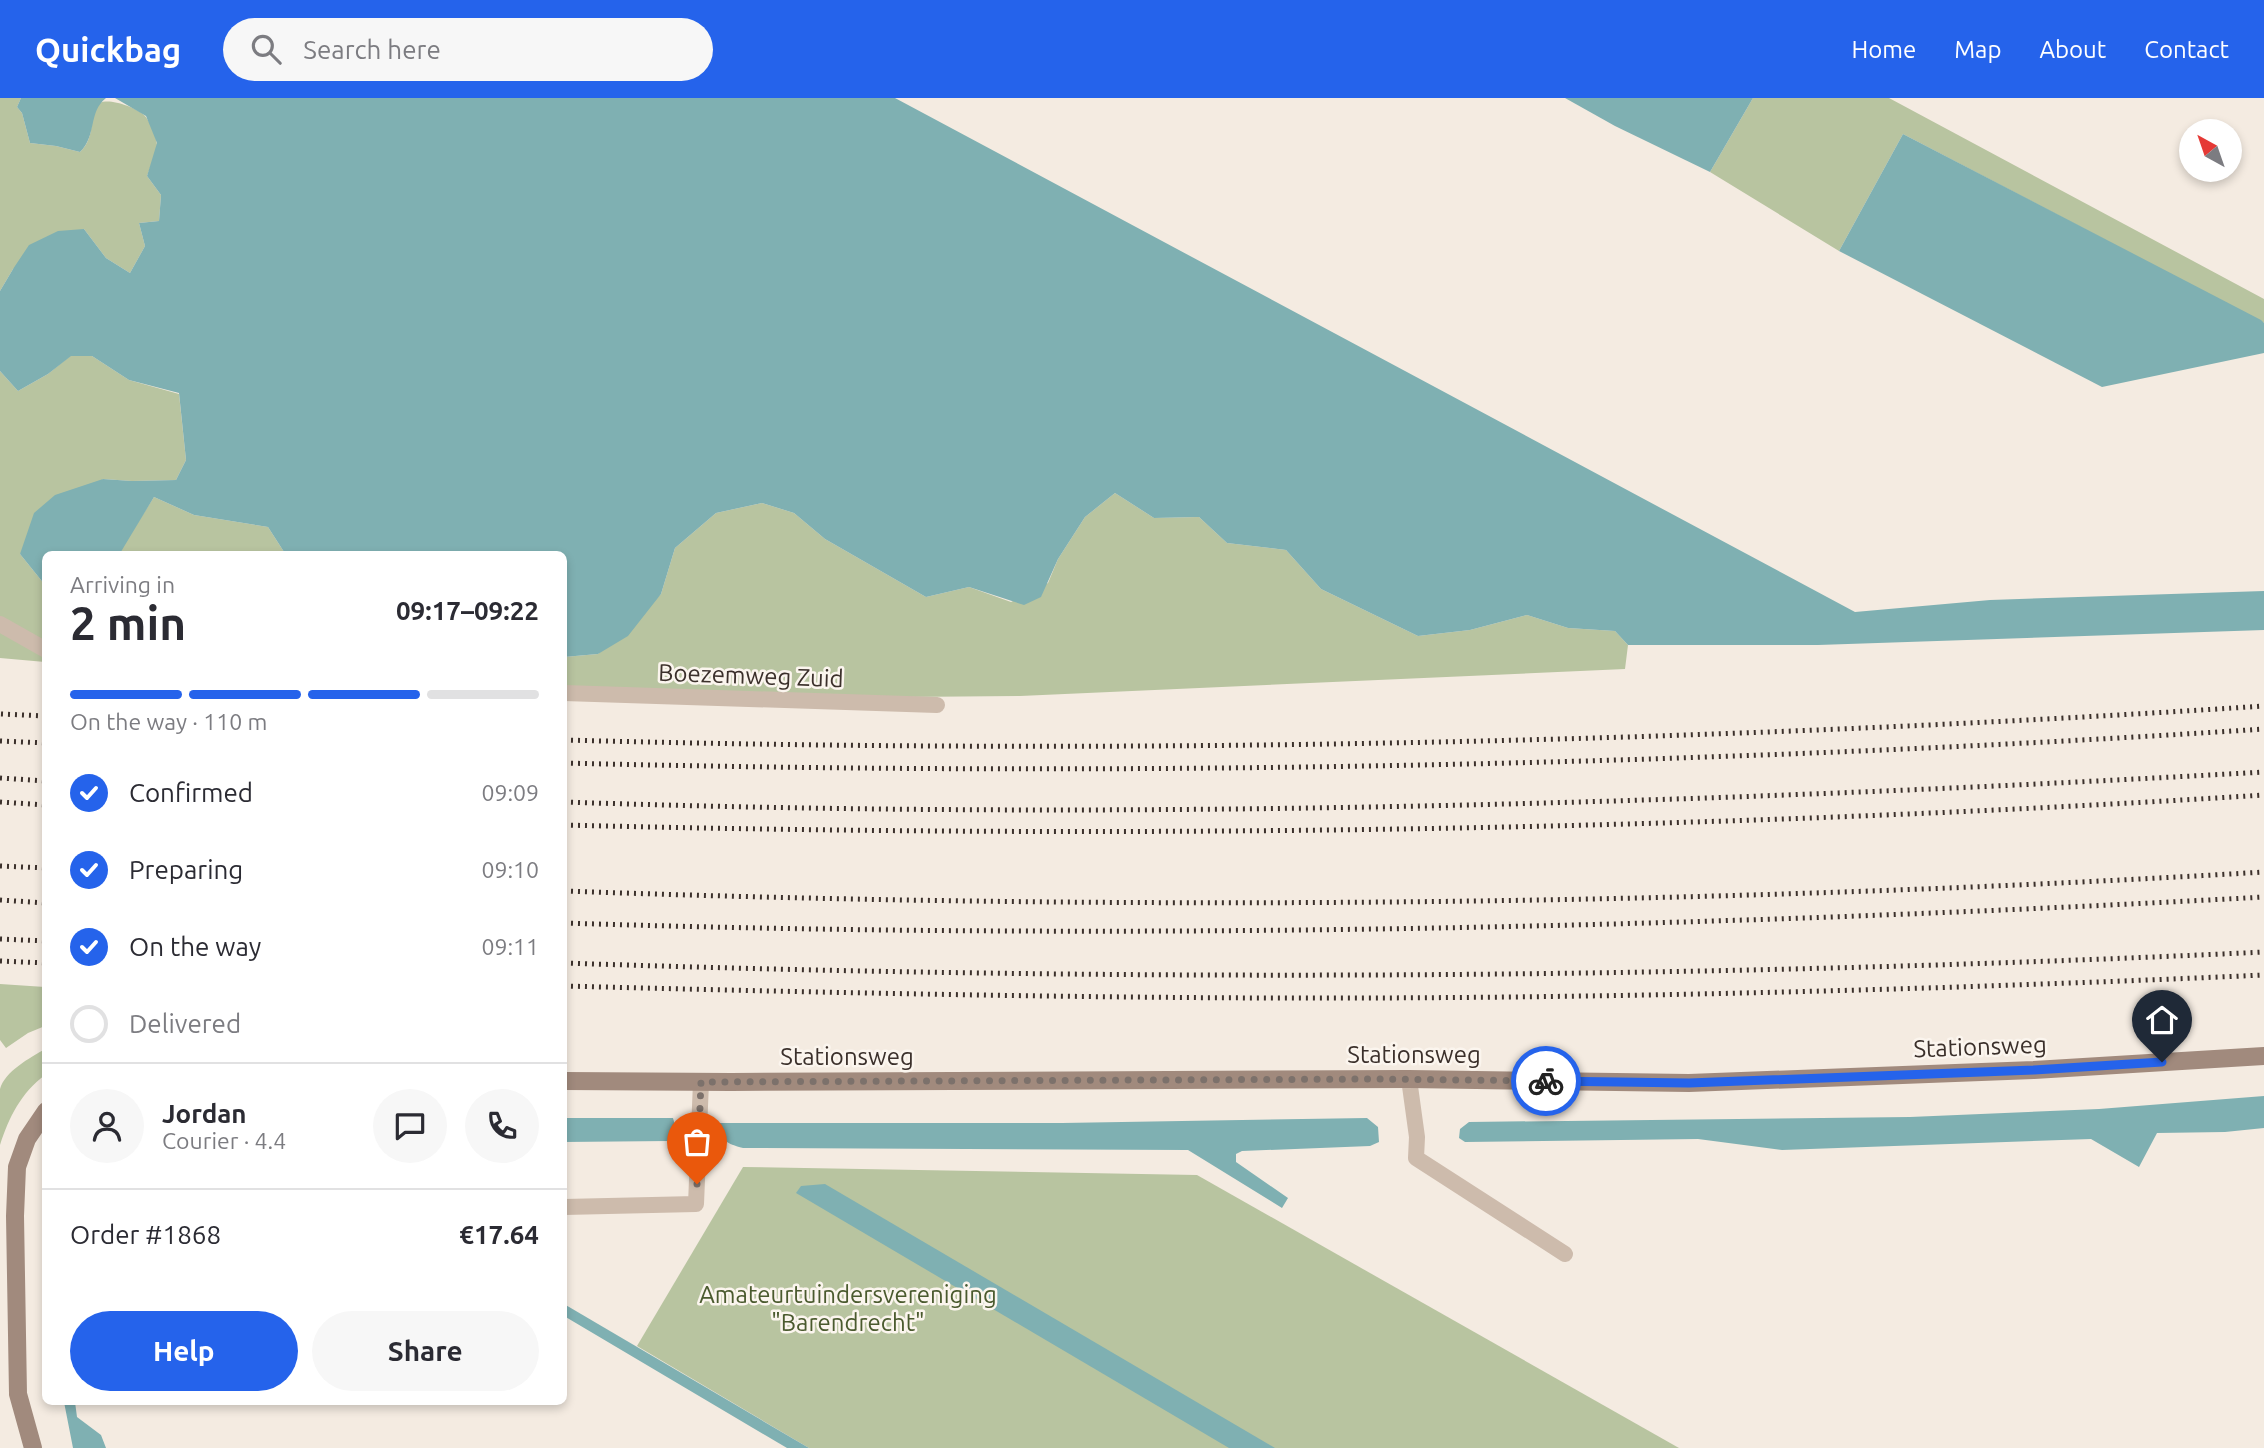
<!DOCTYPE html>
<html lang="en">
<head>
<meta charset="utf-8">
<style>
	:root { --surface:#fff; --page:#f7f7f7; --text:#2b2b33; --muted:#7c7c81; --line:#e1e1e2; --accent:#2563eb }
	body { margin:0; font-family:Ubuntu,sans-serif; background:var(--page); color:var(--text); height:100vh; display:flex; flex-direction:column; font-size:26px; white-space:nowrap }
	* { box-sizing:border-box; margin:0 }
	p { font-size:23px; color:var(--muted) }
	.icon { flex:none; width:38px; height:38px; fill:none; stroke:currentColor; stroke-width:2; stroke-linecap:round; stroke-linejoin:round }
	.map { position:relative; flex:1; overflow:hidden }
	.sheet { position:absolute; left:42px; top:453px; width:525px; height:854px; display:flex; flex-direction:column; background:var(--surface); border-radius:10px; box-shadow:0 4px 10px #0003 }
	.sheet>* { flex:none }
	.needle { width:46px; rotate:320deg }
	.tools { position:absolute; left:2179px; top:21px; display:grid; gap:14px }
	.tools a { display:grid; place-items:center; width:63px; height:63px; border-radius:50%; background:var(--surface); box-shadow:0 4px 10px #0003; font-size:35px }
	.pin { position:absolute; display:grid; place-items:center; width:60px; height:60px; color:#fff; margin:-72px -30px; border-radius:50% 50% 50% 0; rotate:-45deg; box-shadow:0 0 7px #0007 }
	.pin .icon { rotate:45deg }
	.courier { position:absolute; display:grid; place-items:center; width:70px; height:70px; margin:-35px; border:5px solid #2563eb; border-radius:50%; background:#fff; color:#222; box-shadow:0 2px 9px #0007 }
	.summary em { font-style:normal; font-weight:700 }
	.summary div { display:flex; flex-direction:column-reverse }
	.summary { display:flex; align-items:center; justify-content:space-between; height:119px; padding:0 28px }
	h1 { font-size:46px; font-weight:700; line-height:52px }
	.bar { display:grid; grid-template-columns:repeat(4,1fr); gap:10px 7px; align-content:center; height:84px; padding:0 28px }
	.bar i { height:9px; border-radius:5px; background:var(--line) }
	.bar .active { background:var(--accent) }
	.bar p { grid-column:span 4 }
	.line { display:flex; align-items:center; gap:18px; padding:0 28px; border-top:2px solid var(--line) }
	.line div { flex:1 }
	.round { display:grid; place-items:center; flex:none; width:74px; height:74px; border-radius:37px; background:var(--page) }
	ol { padding:0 28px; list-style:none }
	li { display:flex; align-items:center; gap:21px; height:77px }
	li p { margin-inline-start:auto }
	li .icon { padding:7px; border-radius:50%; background:var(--accent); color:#fff; stroke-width:4 }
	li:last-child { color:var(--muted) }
	li i { width:38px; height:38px; border:4px solid var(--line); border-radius:50% }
	.cta { display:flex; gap:14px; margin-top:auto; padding:14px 28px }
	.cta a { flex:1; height:80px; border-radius:42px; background:var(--accent); color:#fff; font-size:28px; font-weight:700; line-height:80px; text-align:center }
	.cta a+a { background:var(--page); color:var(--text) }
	header { display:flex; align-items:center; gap:42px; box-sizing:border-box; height:98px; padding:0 35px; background:var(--accent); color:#fff }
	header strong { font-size:33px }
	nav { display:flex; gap:38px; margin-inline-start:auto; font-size:24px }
	.search { width:490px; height:63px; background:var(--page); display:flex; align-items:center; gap:18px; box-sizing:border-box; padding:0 24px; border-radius:38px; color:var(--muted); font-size:26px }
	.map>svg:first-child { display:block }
	.green { fill:#b8c4a0 }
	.water { fill:#7fb0b2 }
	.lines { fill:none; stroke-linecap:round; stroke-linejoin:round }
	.lane { stroke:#cdbbac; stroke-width:16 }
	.secondary { stroke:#a18a7d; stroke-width:18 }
	.rail { stroke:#3b302b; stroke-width:5; stroke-dasharray:2 5; stroke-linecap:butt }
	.done { stroke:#7c716b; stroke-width:7; stroke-dasharray:0 12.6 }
	.route { stroke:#2563eb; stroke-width:9 }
	.labels { text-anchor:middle; stroke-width:5; stroke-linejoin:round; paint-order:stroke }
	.street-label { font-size:24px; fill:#3b302b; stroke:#fbf5ee }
	.park-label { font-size:24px; fill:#4a5a2e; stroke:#fbf5ee }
</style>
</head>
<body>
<header>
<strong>Quickbag</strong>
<div class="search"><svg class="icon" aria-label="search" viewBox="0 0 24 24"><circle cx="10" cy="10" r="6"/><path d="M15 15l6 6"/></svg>Search here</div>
<nav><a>Home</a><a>Map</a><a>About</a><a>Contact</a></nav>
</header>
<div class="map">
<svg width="2264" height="1350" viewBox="0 0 2264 1350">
	<rect width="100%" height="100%" fill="#f4ebe1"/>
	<g class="green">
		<path d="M0,0H21L17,9L22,15L30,45L56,48L80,54C97,38 87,19 100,5C109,0 135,9 144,17C149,21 157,40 157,47C156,57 150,69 147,78L161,97L159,123L139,125L145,148L130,175L106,160L84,131L13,171L0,193Z"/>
		<polygon points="1753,0 1889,0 2264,201 2264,225 1903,36 1839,153 1710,74"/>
		<polygon points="70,258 92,258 129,282 179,296 186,362 176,382 132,383 103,381 20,456 45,487 45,564 0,560 0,273 18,293 48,276"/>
		<polygon points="1115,395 1154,420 1199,419 1227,445 1286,452 1321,491 1418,538 1470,532 1527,517 1568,530 1615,533 1628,547 1625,571 1020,598 564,602 564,559 598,556 661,496 675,450 716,415 762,405 794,415 825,441 926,499 969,489 1011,504 1048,485 1058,461 1085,419"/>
		<polygon points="154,399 194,417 268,429 286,457 117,457"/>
		<polygon points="0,886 45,889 45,928 28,935 6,950 0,942"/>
		<path d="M45,951V977C21,995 9,1019 0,1047C0,1034 0,1002 0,991C5,973 30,960 45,951Z"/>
		<polygon points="743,1069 1197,1077 1679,1350 809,1350 637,1248"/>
	</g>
	<g class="water">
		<path d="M21,0H106C88,14 97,38 80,54L56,48L30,45L22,15L17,9Z"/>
		<polygon points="115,0 895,0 1855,514 1990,502 2264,493 2264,532 1818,547 1628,547 1615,533 1568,530 1527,517 1470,532 1418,538 1321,491 1286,452 1227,445 1199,419 1154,420 1115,395 1085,419 1058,461 1041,499 1024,507 969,489 926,499 825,441 794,415 762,405 716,415 675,450 661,496 628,538 598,556 564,559 564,457 286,457 268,429 194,417 154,399 119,457 46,457 45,487 20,456 34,415 55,397 103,381 132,383 176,382 186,362 179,295 129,282 92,258 71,258 48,276 18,293 0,273 0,193 13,171 29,147 58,133 84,131 106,160 130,175 145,148 139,125 159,123 161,97 147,78 157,45 146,18"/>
		<polygon points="1565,0 1753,0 1710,74 1615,28"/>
		<polygon points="1903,36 2261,222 2264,225 2264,255 2102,289 1839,153"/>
		<polygon points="2264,998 2264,1030 2225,1034 2157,1035 2139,1069 2091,1041 1782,1052 1698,1041 1465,1044 1459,1040 1460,1031 1469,1024 1910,1019 2099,1011"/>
		<polygon points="564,1020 673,1020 677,1035 669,1043 564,1044"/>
		<path d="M1367,1020L1378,1029L1379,1044L1370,1048L1242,1053L1236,1056V1064L1288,1100L1282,1110L1188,1052L743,1050C727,1046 719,1041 712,1025H1062Z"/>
		<polygon points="825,1086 1275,1350 1229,1350 796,1095 801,1088"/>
		<polygon points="564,1206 809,1350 787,1350 564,1218"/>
		<polygon points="64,1304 75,1304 77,1319 101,1337 106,1350 73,1350"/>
	</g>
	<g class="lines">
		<g class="lane">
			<polyline points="0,526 46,552"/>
			<polyline points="564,595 937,607"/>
			<polyline points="1409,981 1417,1039 1416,1060 1565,1156"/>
			<polyline points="564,1109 696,1106 701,984"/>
		</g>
		<g class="secondary">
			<polyline points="564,983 731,984 1409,981 1689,985 2034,972 2264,958"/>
			<polyline points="33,1350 18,1296 15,1118 17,1069 27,1041 46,1013"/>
		</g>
		<g class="rail">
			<polyline points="1,616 46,618"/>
			<path d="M564,642C1131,657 1698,645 2264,608"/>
			<polyline points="0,643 46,645"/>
			<path d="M564,665C1131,679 1698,668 2264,631"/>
			<polyline points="0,680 46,683"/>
			<polyline points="0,704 46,707"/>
			<path d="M564,704C1131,723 1698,706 2264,674"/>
			<path d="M564,727C1131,741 1698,733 2264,697"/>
			<polyline points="0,768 46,770"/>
			<path d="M564,793C1130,813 1698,808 2264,774"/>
			<polyline points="0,802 46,805"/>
			<path d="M564,825C1130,843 1698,830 2264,799"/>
			<polyline points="0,841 46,843"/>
			<polyline points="0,863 46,865"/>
			<path d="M564,865C1130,884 1698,881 2264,854"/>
			<path d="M564,888C797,894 1031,899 1264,900C1598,901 1931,892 2264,877"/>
		</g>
	</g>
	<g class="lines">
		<polyline class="done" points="697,1086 701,984 1382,981 1546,983"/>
		<polyline class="route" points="1546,983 1689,985 2034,972 2162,964"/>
	</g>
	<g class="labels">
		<g class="street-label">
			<text transform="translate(751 578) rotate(2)" y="8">Boezemweg Zuid</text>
			<text transform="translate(1980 949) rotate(-2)" y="8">Stationsweg</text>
			<text x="1414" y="965">Stationsweg</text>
			<text x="847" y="967">Stationsweg</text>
		</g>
		<g class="park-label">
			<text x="848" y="1205">Amateurtuindersvereniging<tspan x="848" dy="28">"Barendrecht"</tspan></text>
		</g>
	</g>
</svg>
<div class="tools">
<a><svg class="needle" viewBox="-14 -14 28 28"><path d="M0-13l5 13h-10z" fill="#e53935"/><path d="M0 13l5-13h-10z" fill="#7c7c81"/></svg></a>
</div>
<div class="pin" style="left:697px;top:1086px;background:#ea580c"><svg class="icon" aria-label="bag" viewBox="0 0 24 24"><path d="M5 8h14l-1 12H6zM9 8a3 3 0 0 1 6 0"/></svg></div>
<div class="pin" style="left:2162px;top:964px;background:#1f2937"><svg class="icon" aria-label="home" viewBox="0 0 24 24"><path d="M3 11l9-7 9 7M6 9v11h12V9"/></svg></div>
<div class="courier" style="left:1546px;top:983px"><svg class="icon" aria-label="bike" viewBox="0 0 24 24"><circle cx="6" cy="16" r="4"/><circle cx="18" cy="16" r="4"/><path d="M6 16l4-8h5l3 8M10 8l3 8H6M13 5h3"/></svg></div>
<section class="sheet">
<div class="summary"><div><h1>2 min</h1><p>Arriving in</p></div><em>09:17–09:22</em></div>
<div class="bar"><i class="active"></i><i class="active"></i><i class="active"></i><i></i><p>On the way · 110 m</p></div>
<ol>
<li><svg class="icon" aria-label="check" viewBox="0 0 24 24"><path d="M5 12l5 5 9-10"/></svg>Confirmed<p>09:09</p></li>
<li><svg class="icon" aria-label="check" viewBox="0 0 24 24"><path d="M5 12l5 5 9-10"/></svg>Preparing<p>09:10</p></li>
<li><svg class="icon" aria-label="check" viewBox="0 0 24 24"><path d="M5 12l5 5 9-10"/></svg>On the way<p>09:11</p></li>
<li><i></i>Delivered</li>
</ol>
<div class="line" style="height:126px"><a class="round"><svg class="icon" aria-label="person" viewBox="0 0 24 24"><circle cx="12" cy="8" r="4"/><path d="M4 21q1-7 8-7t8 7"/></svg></a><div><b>Jordan</b><p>Courier · 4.4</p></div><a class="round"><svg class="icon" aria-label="chat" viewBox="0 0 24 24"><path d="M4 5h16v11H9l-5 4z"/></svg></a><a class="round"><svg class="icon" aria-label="phone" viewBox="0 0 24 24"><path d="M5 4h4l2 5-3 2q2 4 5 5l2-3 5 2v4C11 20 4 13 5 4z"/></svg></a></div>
<div class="line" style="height:91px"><div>Order #1868</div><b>€17.64</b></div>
<div class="cta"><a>Help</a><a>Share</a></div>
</section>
</div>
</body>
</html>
